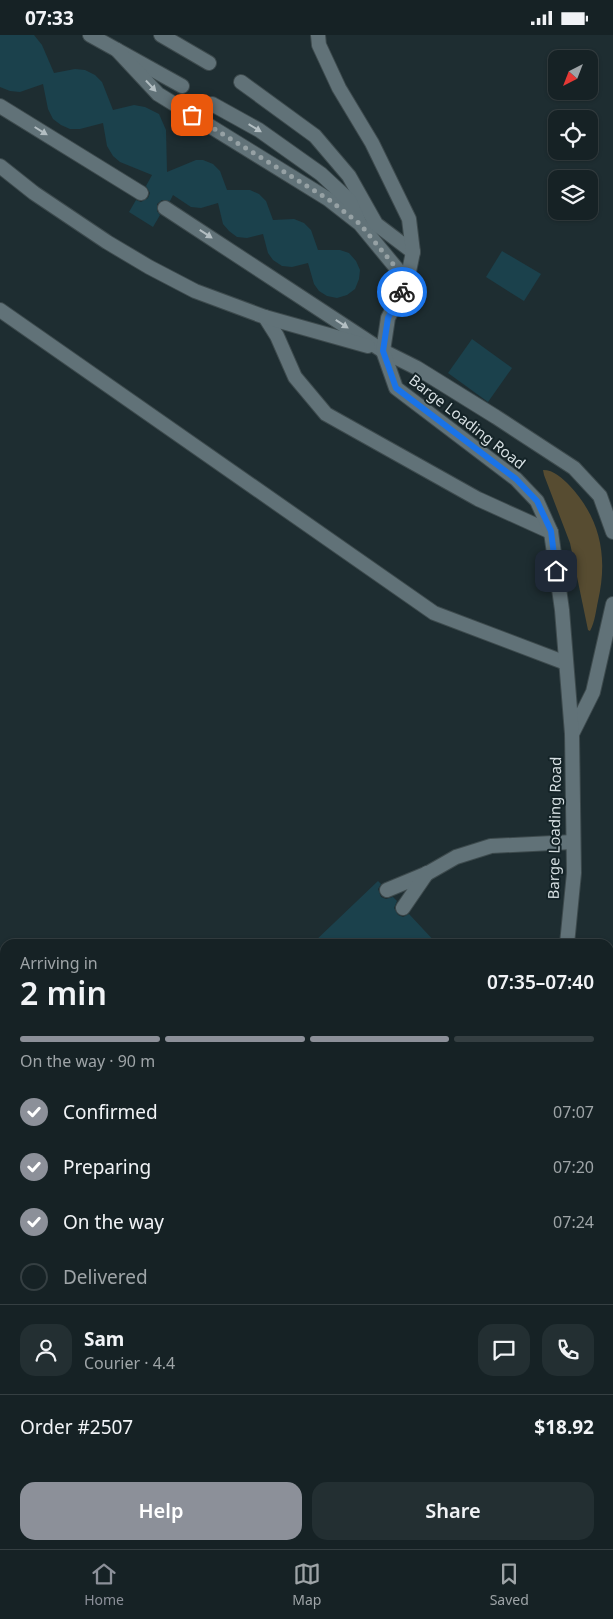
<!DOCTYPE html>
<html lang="en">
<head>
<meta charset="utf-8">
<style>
	:root { --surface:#162225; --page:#232f32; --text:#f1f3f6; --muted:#9ea4a7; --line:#353f42; --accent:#8c9099 }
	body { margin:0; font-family:"Noto Sans",sans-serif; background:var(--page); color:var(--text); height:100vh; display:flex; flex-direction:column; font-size:19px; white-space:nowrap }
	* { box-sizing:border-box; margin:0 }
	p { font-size:16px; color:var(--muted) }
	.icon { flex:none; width:28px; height:28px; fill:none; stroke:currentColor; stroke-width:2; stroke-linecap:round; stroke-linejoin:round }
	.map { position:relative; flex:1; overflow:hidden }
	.drawer { position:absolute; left:0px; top:904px; width:614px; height:611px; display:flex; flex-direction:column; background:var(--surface); border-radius:15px 15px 0 0; box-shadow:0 1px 4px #0004,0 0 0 1px var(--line) }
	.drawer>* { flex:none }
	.needle { width:32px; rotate:222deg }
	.controls { position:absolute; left:548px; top:15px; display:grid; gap:10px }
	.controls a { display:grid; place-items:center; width:50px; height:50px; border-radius:10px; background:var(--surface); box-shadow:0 1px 4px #0004,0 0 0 1px var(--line); font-size:25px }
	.pin { position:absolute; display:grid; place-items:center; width:42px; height:42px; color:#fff; margin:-21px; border-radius:10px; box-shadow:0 2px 8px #0006 }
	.courier { position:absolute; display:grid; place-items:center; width:50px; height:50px; margin:-25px; border:4px solid #1a73e8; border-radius:50%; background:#fff; color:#222; box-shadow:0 1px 6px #0007 }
	.summary em { font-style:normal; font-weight:600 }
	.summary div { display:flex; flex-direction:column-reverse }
	.summary { display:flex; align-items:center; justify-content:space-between; height:85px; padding:0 20px }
	h1 { font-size:32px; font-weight:600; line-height:38px }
	.bar { display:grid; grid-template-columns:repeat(4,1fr); gap:8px 5px; align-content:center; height:60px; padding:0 20px }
	.bar i { height:6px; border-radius:4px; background:var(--line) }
	.bar .current { background:var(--accent) }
	.bar p { grid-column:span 4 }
	.line { display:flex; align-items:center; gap:12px; padding:0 20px; border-top:1px solid var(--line) }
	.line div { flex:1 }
	.round { display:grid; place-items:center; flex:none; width:52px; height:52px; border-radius:15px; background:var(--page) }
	ol { padding:0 20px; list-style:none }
	li { display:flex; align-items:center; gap:15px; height:55px }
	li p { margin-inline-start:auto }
	li .icon { padding:5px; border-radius:50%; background:var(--accent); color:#fff; stroke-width:4 }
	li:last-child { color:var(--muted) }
	li i { width:28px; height:28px; border:2px solid var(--line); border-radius:50% }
	.action { display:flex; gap:10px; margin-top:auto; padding:10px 20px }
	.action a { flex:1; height:58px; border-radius:15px; background:var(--accent); color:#fff; font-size:20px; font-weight:600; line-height:58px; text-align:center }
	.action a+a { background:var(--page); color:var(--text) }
	.status { display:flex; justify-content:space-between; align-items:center; height:35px; padding:0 25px; background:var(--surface); direction:ltr }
	.status svg { height:14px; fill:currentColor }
	.dock { display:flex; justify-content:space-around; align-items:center; height:70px; border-top:1px solid var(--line); background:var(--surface); font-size:14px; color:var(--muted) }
	.dock a { display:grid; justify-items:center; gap:2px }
	.dock .current { color:var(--accent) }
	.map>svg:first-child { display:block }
	.green { fill:#574c31 }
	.building { fill:#1b414c }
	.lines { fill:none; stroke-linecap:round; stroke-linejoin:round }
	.service-casing { stroke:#3d4a4d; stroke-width:16 }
	.minor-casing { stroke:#3d4a4d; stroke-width:16 }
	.service { stroke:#617278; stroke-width:14 }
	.minor { stroke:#617278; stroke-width:14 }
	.oneway { fill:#b3bec2 }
	.done { stroke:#96a1a4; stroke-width:5; stroke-dasharray:0 9 }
	.route { stroke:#1a73e8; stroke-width:6 }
	.labels { text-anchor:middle; stroke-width:4; stroke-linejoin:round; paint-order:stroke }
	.street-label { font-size:15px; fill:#d6dfe2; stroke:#142327 }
</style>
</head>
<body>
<div class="status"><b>07:33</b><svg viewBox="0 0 49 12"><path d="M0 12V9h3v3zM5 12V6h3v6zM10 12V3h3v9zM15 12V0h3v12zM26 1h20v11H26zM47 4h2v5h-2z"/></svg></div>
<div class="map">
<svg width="613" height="1514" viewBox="0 0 613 1514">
	<rect width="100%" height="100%" fill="#1e2d31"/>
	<path class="green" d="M543,435C554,435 562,443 569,450C601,484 608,522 598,566C596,575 595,587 590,596L588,595L570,508L544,440Z"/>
	<g class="building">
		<polygon points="0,0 34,0 42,10 54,38 75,34 85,35 95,40 102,47 113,75 134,70 145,72 159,79 166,95 167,137 196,125 203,125 213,129 220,136 227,155 250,155 259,159 266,166 273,185 294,184 304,188 311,195 318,215 340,215 349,218 356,226 360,235 359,244 355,254 347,260 337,263 327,261 319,256 314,249 308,228 292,232 282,231 273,225 268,218 263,199 247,203 237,202 229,196 223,189 218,168 201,173 191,172 173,160 170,166 162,165 157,169 157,176 160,180 153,192 129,177 136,165 141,167 148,163 150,158 146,151 152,140 120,127 113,121 107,111 103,88 80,94 70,94 61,90 53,84 48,74 43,49 20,57 10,56 0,52"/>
		<polygon points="502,216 541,239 524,266 486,242"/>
		<polygon points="472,304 512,333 488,367 448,338"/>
		<polygon points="378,846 381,849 378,854 381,862 386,864 393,862 397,866 394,873 398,880 403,882 409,879 437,909 312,909"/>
	</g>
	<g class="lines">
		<defs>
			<g id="service">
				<polyline points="90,0 182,51"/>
				<polyline points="161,0 209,28"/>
				<polyline points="117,15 158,59 328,164 360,189 407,246"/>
				<polyline points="241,47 315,101 349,141 376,189 413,217"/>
				<polyline points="212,69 259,95 321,139 349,165 359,187"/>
				<polyline points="0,71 141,158"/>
				<polyline points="0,131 34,158 107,207 149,232 195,256 265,282 277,301 295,342 326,379 478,464 551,497"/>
				<polyline points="165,173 383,316 417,333 496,382 574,433 600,461 613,497"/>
				<polyline points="0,275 434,578 566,628"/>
				<polyline points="265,282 368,311"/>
				<polyline points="572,699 593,657 613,569"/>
				<polyline points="387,855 428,838 456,822 491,811 573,807"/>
				<polyline points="403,873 427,838"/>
				<polyline points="609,957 613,952"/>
				<polyline points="0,1373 5,1377"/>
				<polyline points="0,1414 5,1414"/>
				<polyline points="0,1510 3,1514"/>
			</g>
			<g id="minor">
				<polyline points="318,0 319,10 339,53 372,108 409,184 413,217 407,246 388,283 383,316 396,353 516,444 537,466 551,497 562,575 572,699 574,838 567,909"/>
				<polyline points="609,1066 613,1064"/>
				<polyline points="55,1514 59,1510"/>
			</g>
		</defs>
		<use href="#service" class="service-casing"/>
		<use href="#minor" class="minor-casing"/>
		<use href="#service" class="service"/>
		<use href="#minor" class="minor"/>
	</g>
	<defs><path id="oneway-solid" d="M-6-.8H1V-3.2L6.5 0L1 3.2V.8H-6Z" transform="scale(1.25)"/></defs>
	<g class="oneway">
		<use href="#oneway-solid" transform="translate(151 51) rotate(47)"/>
		<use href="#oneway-solid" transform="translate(255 93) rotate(31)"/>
		<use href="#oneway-solid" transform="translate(41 96) rotate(32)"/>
		<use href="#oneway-solid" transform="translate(206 199) rotate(33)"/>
		<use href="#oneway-solid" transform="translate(342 289) rotate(33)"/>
	</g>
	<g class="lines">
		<polyline class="done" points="192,80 328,164 360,189 407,246 402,257"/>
		<polyline class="route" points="402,257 388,283 383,316 396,353 516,444 537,466 551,496 556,536"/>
	</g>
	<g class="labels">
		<g class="street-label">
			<text transform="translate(467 387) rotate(38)" y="5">Barge Loading Road</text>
			<text transform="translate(555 793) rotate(-89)" y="5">Barge Loading Road</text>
		</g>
	</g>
</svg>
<div class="controls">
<a><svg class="needle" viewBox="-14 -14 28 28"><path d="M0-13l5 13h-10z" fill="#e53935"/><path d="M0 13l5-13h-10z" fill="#9ea4a7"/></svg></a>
<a><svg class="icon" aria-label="locate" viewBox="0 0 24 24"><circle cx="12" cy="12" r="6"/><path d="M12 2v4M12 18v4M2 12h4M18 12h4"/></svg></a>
<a><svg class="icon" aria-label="layers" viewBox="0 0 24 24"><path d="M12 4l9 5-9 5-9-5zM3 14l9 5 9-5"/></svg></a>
</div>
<div class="pin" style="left:192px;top:80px;background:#ea580c"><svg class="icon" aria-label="bag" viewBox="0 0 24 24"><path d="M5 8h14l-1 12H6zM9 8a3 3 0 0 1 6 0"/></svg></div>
<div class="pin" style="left:556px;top:536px;background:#1f2937"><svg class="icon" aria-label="home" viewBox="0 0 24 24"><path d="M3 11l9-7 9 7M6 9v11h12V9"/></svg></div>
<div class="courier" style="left:402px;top:257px"><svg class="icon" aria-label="bike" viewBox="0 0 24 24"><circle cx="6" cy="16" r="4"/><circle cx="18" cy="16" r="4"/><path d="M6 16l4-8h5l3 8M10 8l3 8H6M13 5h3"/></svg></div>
<section class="drawer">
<div class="summary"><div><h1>2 min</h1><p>Arriving in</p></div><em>07:35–07:40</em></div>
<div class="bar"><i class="current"></i><i class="current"></i><i class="current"></i><i></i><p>On the way · 90 m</p></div>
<ol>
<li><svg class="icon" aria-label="check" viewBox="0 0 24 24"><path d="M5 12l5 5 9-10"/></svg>Confirmed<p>07:07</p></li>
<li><svg class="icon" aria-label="check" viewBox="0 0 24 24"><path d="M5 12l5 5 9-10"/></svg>Preparing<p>07:20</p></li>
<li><svg class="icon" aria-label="check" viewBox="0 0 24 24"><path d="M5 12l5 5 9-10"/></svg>On the way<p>07:24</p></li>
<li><i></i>Delivered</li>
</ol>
<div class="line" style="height:90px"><a class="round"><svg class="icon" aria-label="person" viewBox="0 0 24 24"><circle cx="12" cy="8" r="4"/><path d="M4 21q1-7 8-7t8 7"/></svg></a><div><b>Sam</b><p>Courier · 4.4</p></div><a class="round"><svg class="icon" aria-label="chat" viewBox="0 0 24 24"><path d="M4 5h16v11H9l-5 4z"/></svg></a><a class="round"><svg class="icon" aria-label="phone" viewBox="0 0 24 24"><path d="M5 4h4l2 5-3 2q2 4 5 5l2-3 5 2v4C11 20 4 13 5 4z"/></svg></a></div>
<div class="line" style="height:65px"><div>Order #2507</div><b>$18.92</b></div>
<div class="action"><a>Help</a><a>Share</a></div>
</section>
</div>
<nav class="dock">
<a class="current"><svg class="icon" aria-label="home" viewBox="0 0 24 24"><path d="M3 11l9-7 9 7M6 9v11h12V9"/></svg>Home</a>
<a><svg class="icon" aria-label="map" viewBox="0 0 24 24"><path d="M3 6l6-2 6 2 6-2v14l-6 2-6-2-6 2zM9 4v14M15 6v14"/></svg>Map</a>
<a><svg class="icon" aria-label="saved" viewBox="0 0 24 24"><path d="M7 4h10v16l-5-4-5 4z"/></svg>Saved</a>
</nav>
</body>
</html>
